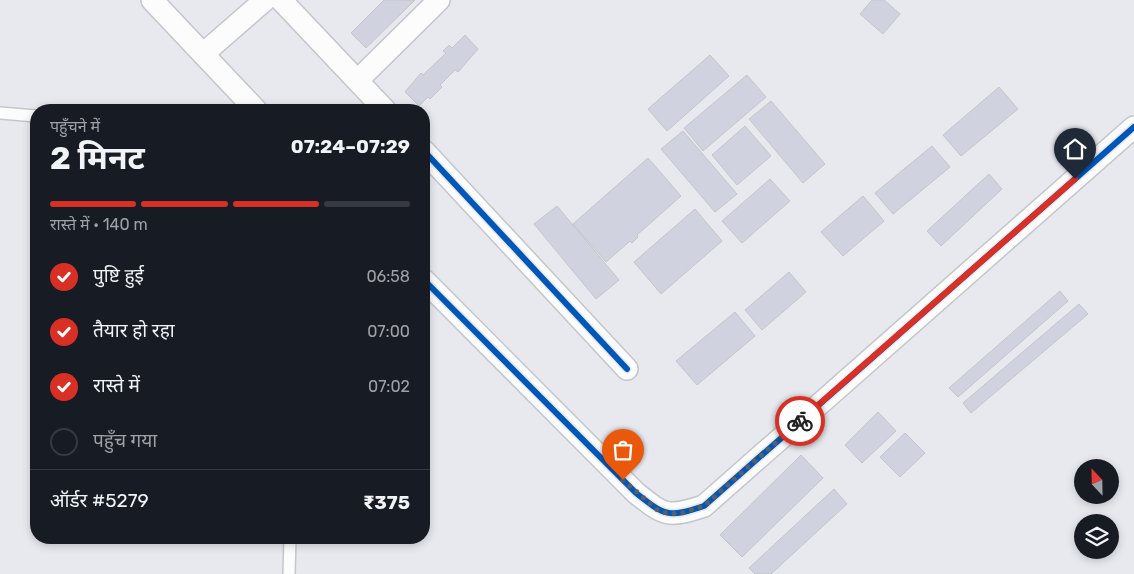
<!DOCTYPE html>
<html lang="hi">
<head>
<meta charset="utf-8">
<style>
	:root { --surface:#171b24; --page:#20242c; --text:#f1f3f6; --muted:#9ea1a6; --line:#363941; --accent:#d93025 }
	body { margin:0; font-family:Rubik,"Noto Sans Devanagari",sans-serif; background:var(--page); color:var(--text); height:100vh; display:flex; flex-direction:column; font-size:19px; white-space:nowrap }
	* { box-sizing:border-box; margin:0 }
	p { font-size:16px; color:var(--muted) }
	.icon { flex:none; width:28px; height:28px; fill:none; stroke:currentColor; stroke-width:2; stroke-linecap:round; stroke-linejoin:round }
	.map { position:relative; flex:1; overflow:hidden }
	.drawer { position:absolute; left:30px; top:104px; width:400px; height:440px; display:flex; flex-direction:column; background:var(--surface); border-radius:20px; box-shadow:0 2px 8px #0003 }
	.drawer>* { flex:none }
	.needle { width:32px; rotate:338deg }
	.tools { position:absolute; left:1074px; top:459px; display:grid; gap:10px }
	.tools a { display:grid; place-items:center; width:45px; height:45px; border-radius:50%; background:var(--surface); box-shadow:0 2px 8px #0003; font-size:25px }
	.pin { position:absolute; display:grid; place-items:center; width:42px; height:42px; color:#fff; margin:-51px -21px; border-radius:50% 50% 50% 0; rotate:-45deg; box-shadow:0 0 5px #0007 }
	.pin .icon { rotate:45deg }
	.courier { position:absolute; display:grid; place-items:center; width:50px; height:50px; margin:-25px; border:4px solid #d93025; border-radius:50%; background:#fff; color:#222; box-shadow:0 1px 6px #0007 }
	.summary em { font-style:normal; font-weight:700 }
	.summary div { display:flex; flex-direction:column-reverse }
	.summary { display:flex; align-items:center; justify-content:space-between; height:85px; padding:0 20px }
	h1 { font-size:32px; font-weight:700; line-height:38px }
	.bar { display:grid; grid-template-columns:repeat(4,1fr); gap:8px 5px; align-content:center; height:60px; padding:0 20px }
	.bar i { height:6px; border-radius:4px; background:var(--line) }
	.bar .current { background:var(--accent) }
	.bar p { grid-column:span 4 }
	.line { display:flex; align-items:center; gap:12px; padding:0 20px; border-top:1px solid var(--line) }
	.line div { flex:1 }
	ol { padding:0 20px; list-style:none }
	li { display:flex; align-items:center; gap:15px; height:55px }
	li p { margin-inline-start:auto }
	li .icon { padding:5px; border-radius:50%; background:var(--accent); color:#fff; stroke-width:4 }
	li:last-child { color:var(--muted) }
	li i { width:28px; height:28px; border:2px solid var(--line); border-radius:50% }
	.map>svg:first-child { display:block }
	.building { fill:#d0d3df; stroke:#c4c5c9 }
	.lines { fill:none; stroke-linecap:round; stroke-linejoin:round }
	.service-casing { stroke:#c5c6ca; stroke-width:14 }
	.minor-casing { stroke:#c5c6ca; stroke-width:24 }
	.service { stroke:#fcfcfd; stroke-width:11 }
	.minor { stroke:#fcfcfd; stroke-width:21 }
	.cycleway-casing { stroke:#e5e8f2; stroke-width:9 }
	.cycleway { stroke:#0057b8; stroke-width:6 }
	.done { stroke:#5d5e62; stroke-width:5; stroke-dasharray:0 9 }
	.route { stroke:#d93025; stroke-width:6 }
</style>
</head>
<body>
<div class="map">
<svg width="1134" height="574" viewBox="0 0 1134 574">
	<rect width="100%" height="100%" fill="#e8e9ef"/>
	<g class="building">
		<polygon points="384,0 415,0 366,48 351,33"/>
		<polygon points="872,0 884,0 900,14 883,34 860,14"/>
		<polygon points="465,35 478,49 458,72 455,70 440,85 442,87 430,99 428,97 419,106 405,92 421,73 423,75 446,53 443,51 449,45 452,48"/>
		<polygon points="710,55 729,76 667,131 648,109"/>
		<polygon points="747,75 766,97 703,151 684,128"/>
		<polygon points="999,87 1018,109 961,156 943,135"/>
		<polygon points="771,101 825,164 803,183 749,119"/>
		<polygon points="745,126 771,156 737,185 712,155"/>
		<polygon points="683,131 737,194 715,212 661,149"/>
		<polygon points="932,146 950,167 893,214 875,193"/>
		<polygon points="648,158 681,196 637,235 638,237 632,243 630,241 606,262 573,224"/>
		<polygon points="989,174 1002,189 941,246 927,231"/>
		<polygon points="770,179 790,201 742,243 722,221"/>
		<polygon points="863,196 884,221 843,256 821,232"/>
		<polygon points="557,206 619,280 596,299 534,224"/>
		<polygon points="695,209 722,241 661,294 634,262"/>
		<polygon points="789,272 806,292 762,330 745,310"/>
		<polygon points="1060,291 1068,301 958,397 949,388"/>
		<polygon points="1079,304 1088,314 971,413 963,403"/>
		<polygon points="735,312 755,336 697,385 676,361"/>
		<polygon points="878,412 896,431 862,463 845,445"/>
		<polygon points="905,433 925,453 900,477 880,457"/>
		<polygon points="801,455 823,478 742,557 720,535"/>
		<polygon points="834,489 847,504 771,574 755,574 749,568"/>
	</g>
	<g class="lines">
		<defs>
			<g id="service">
				<polyline points="0,113 36,116"/>
				<polyline points="289,574 290,538"/>
			</g>
			<g id="minor">
				<polyline points="152,0 256,110"/>
				<polyline points="281,0 385,110"/>
				<polyline points="203,54 265,0"/>
				<polyline points="358,80 439,0"/>
				<polyline points="424,151 627,369"/>
				<path d="M424,280L636,493C665,516 668,518 704,506L1134,127"/>
			</g>
		</defs>
		<use href="#service" class="service-casing"/>
		<use href="#minor" class="minor-casing"/>
		<use href="#service" class="service"/>
		<use href="#minor" class="minor"/>
		<defs>
			<g id="cycleway">
				<polyline points="424,151 627,369"/>
				<path d="M424,280L636,493C665,516 668,518 704,506L1134,127"/>
			</g>
		</defs>
		<use href="#cycleway" class="cycleway-casing"/>
		<use href="#cycleway" class="cycleway"/>
	</g>
	<g class="lines">
		<polyline class="done" points="623,480 660,512 679,514 704,506 800,421"/>
		<polyline class="route" points="800,421 1075,179"/>
	</g>
</svg>
<div class="tools">
<a><svg class="needle" viewBox="-14 -14 28 28"><path d="M0-13l5 13h-10z" fill="#e53935"/><path d="M0 13l5-13h-10z" fill="#9ea1a6"/></svg></a>
<a><svg class="icon" aria-label="layers" viewBox="0 0 24 24"><path d="M12 4l9 5-9 5-9-5zM3 14l9 5 9-5"/></svg></a>
</div>
<div class="pin" style="left:623px;top:480px;background:#ea580c"><svg class="icon" aria-label="bag" viewBox="0 0 24 24"><path d="M5 8h14l-1 12H6zM9 8a3 3 0 0 1 6 0"/></svg></div>
<div class="pin" style="left:1075px;top:179px;background:#1f2937"><svg class="icon" aria-label="home" viewBox="0 0 24 24"><path d="M3 11l9-7 9 7M6 9v11h12V9"/></svg></div>
<div class="courier" style="left:800px;top:421px"><svg class="icon" aria-label="bike" viewBox="0 0 24 24"><circle cx="6" cy="16" r="4"/><circle cx="18" cy="16" r="4"/><path d="M6 16l4-8h5l3 8M10 8l3 8H6M13 5h3"/></svg></div>
<section class="drawer">
<div class="summary"><div><h1>2 मिनट</h1><p>पहुँचने में</p></div><em>07:24–07:29</em></div>
<div class="bar"><i class="current"></i><i class="current"></i><i class="current"></i><i></i><p>रास्ते में · 140 m</p></div>
<ol>
<li><svg class="icon" aria-label="check" viewBox="0 0 24 24"><path d="M5 12l5 5 9-10"/></svg>पुष्टि हुई<p>06:58</p></li>
<li><svg class="icon" aria-label="check" viewBox="0 0 24 24"><path d="M5 12l5 5 9-10"/></svg>तैयार हो रहा<p>07:00</p></li>
<li><svg class="icon" aria-label="check" viewBox="0 0 24 24"><path d="M5 12l5 5 9-10"/></svg>रास्ते में<p>07:02</p></li>
<li><i></i>पहुँच गया</li>
</ol>
<div class="line" style="height:65px"><div>ऑर्डर #5279</div><b>₹375</b></div>
</section>
</div>
</body>
</html>
